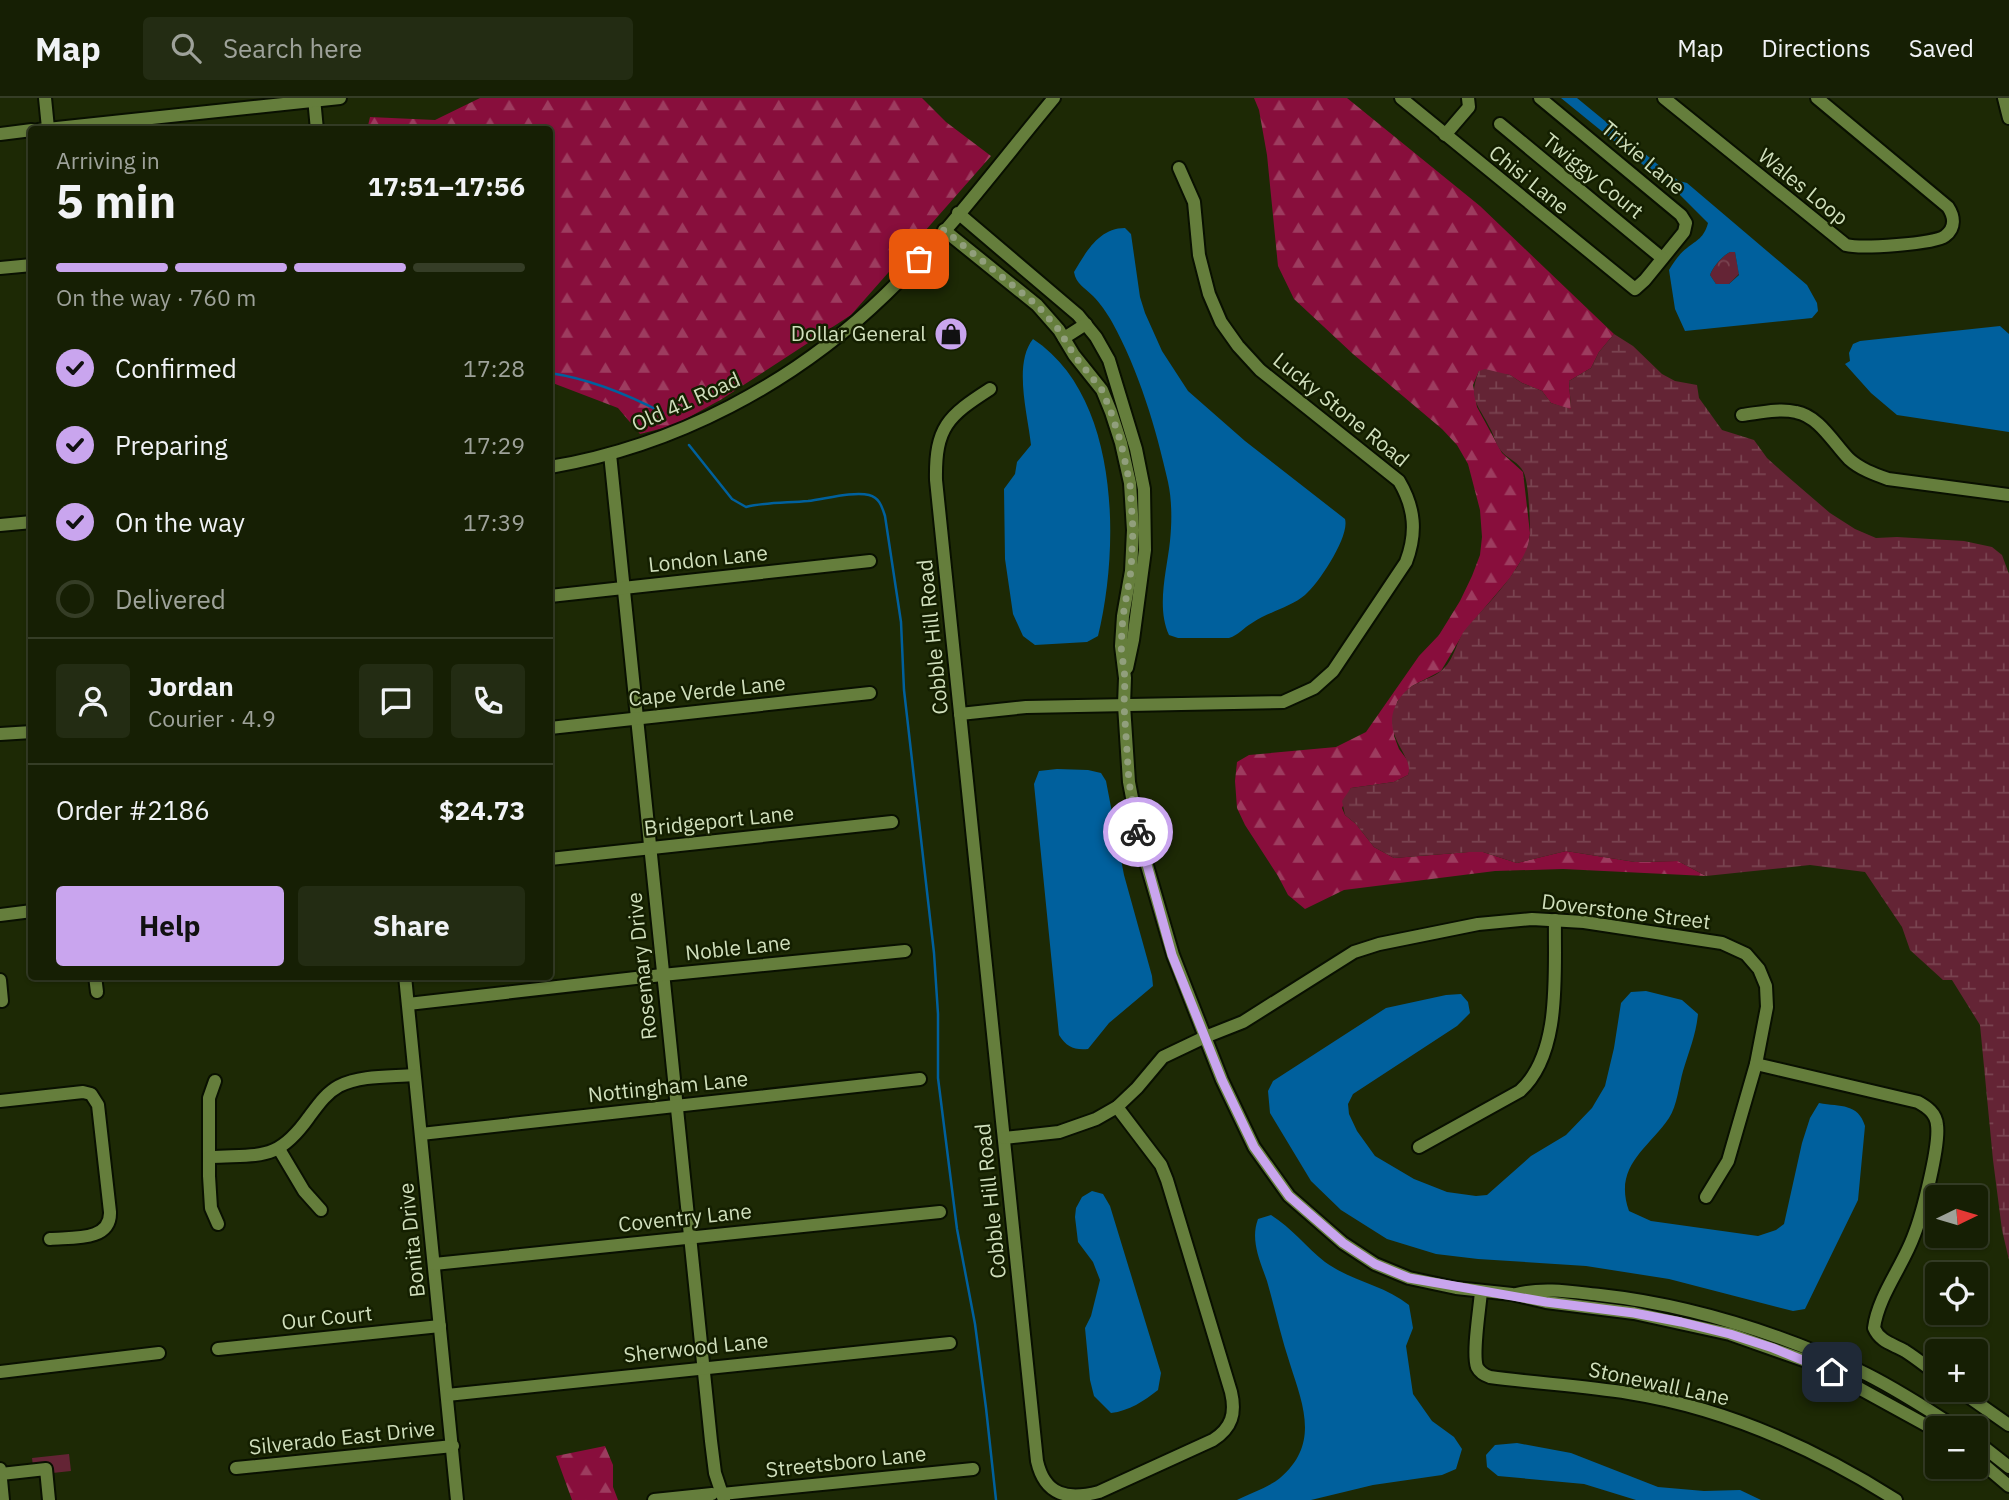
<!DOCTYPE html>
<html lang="en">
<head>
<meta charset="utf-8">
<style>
	:root { --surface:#161f04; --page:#232c13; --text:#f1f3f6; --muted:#9ea29a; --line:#353d26; --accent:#c9a5ee }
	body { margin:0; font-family:"IBM Plex Sans",sans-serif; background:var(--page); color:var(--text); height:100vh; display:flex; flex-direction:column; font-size:26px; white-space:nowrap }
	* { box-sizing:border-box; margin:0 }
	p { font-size:23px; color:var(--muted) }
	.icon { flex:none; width:38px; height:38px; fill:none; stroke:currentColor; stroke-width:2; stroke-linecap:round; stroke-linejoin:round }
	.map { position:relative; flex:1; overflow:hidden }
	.details { position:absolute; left:28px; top:28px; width:525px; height:854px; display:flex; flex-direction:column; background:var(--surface); border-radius:7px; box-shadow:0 2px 5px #0004,0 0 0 2px var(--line) }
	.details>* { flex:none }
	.needle { width:46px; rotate:85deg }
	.tools { position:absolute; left:1925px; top:1087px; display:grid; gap:14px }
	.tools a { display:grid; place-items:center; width:63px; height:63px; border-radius:7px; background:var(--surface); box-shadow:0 2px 5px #0004,0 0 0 2px var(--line); font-size:35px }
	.pin { position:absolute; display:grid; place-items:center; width:60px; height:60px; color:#fff; margin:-30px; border-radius:14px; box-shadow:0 4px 10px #0006 }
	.courier { position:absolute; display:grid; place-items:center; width:70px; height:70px; margin:-35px; border:5px solid #c9a5ee; border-radius:50%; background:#fff; color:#222; box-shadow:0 2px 9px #0007 }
	.overview em { font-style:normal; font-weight:700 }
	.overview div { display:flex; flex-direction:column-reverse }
	.overview { display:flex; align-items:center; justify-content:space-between; height:119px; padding:0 28px }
	h1 { font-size:46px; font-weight:700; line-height:52px }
	.bar { display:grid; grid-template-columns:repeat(4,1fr); gap:10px 7px; align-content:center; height:84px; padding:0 28px }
	.bar i { height:9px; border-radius:5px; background:var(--line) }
	.bar .selected { background:var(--accent) }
	.bar p { grid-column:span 4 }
	.line { display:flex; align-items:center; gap:18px; padding:0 28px; border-top:2px solid var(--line) }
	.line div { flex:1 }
	.round { display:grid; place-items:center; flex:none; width:74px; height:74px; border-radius:7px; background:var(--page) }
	ol { padding:0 28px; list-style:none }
	li { display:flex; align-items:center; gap:21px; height:77px }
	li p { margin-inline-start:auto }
	li .icon { padding:7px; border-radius:50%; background:var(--accent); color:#111; stroke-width:4 }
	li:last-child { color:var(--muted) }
	li i { width:38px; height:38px; border:4px solid var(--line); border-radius:50% }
	.button { display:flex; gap:14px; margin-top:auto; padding:14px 28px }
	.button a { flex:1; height:80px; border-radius:7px; background:var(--accent); color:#111; font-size:28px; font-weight:700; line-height:80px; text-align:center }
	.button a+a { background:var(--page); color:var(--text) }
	header { display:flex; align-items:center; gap:42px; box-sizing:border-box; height:98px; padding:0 35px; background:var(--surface); border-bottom:2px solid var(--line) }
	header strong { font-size:33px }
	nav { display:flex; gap:38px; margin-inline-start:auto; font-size:24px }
	.search { width:490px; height:63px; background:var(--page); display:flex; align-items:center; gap:18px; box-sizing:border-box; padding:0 24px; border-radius:7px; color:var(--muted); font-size:26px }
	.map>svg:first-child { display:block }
	.forest { fill:url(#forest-firs) }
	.wetland { fill:url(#wetland-marsh) }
	.park { fill:url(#park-crowns) }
	.pitch { fill:#642435 }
	.water { fill:#00609d; fill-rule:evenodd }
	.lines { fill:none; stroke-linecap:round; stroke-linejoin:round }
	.stream { stroke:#00609d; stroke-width:2.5 }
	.minor-casing { stroke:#091001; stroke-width:16 }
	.minor { stroke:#657e3c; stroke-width:12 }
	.done { stroke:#919f7c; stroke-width:7; stroke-dasharray:0 12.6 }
	.route { stroke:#c9a5ee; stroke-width:9 }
	.labels { text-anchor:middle; stroke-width:5; stroke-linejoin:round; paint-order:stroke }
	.street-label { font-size:21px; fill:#d0dfbc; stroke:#141f00 }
	.poi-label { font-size:21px; fill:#d0dfbc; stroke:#141f00; text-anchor:end }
</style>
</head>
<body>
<header>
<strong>Map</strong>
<div class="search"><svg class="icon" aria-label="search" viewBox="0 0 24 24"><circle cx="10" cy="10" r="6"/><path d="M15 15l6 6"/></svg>Search here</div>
<nav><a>Map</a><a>Directions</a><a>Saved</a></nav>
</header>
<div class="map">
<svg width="2009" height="1402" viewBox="0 0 2009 1402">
	<defs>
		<pattern id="forest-firs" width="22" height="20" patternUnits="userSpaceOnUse" patternTransform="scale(1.75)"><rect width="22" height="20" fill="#880e3c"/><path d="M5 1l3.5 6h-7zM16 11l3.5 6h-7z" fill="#9d3c5f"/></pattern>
		<pattern id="wetland-marsh" width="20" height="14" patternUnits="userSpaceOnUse" patternTransform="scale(1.75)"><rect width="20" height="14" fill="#642435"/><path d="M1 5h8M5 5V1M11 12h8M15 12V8" fill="none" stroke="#794350"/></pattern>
		<pattern id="park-crowns" width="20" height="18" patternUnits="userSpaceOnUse" patternTransform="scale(1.75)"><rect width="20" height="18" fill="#642435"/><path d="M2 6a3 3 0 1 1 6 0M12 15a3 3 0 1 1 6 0" fill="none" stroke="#794350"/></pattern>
	</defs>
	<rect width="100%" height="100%" fill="#1d2905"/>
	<g class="forest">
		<polygon points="480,0 922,0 946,24 991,58 851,217 722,301 675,327 640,336 618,310 550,284 550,32 367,32 370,19 435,22"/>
		<polygon points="1254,0 1347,0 1480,108 1614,236 1599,254 1591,270 1569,283 1571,312 1551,305 1542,293 1522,285 1510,277 1479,273 1473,287 1477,309 1502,355 1523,374 1530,435 1528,452 1510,480 1464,534 1441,573 1412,588 1397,604 1394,638 1399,651 1408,663 1410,671 1408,677 1394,684 1351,690 1342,710 1345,717 1356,726 1374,749 1394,760 1469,754 1483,754 1517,765 1566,753 1635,764 1678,763 1706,778 1563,771 1495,773 1344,792 1305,811 1288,797 1278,778 1245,727 1237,710 1235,683 1237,664 1249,657 1336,649 1366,634 1419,558 1439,537 1460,503 1472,478 1480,457 1482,439 1480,412 1468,366 1457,347 1442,331 1353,256 1294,201 1278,168 1267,57 1259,12"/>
		<polygon points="605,1348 613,1367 613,1389 618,1402 572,1402 556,1358"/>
	</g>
	<path class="wetland" d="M1614,236L1633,248L1662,276L1675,283L1697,287L1699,300L1722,332L1754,342L1767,360L1787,378L1830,415L1855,431L1876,440L1897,439L1964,443L1992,449L2002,457L2009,476V1162L2002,1132L1993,1062L1980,927L1952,882H1943L1910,852L1902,829L1865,774L1810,767L1706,778L1678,763L1635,764L1566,753L1517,765L1483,754H1469L1394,760L1374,749L1356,726L1345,717L1342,703L1351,690L1394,684L1408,677C1415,657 1378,637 1398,603C1410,583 1427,584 1441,573C1454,563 1456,544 1465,532C1485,508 1528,468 1530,436C1530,423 1529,383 1523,373C1519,365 1509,361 1503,355C1496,348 1495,340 1491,332C1479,307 1467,302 1479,273L1485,271L1510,277L1522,285L1542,293L1551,305L1571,311L1569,283L1591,270L1599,254Z"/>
	<path class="park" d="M1730,154H1735L1739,176L1729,186H1716L1710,177C1713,169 1722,158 1730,154Z"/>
	<polygon class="pitch" points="69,1356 71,1373 34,1377 32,1360"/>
	<g class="water">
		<path d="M1561,0H1577L1667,74L1679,83L1687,85L1807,187L1817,205L1818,213L1812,220L1685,233L1675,211L1669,172C1674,164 1679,156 1687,150C1697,142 1704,140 1708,125L1679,96ZM1730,154H1735L1739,177L1729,186H1716L1710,177C1713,169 1722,158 1730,154Z"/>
		<path d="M1125,130L1131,136L1140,199L1145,215L1162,253L1188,293L1245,343L1345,421C1350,438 1319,485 1305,497C1291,509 1268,514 1252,525C1243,530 1239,537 1229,540H1178L1169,537C1156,509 1167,472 1170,443C1172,424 1172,402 1168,384C1156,330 1139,273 1112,224C1107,215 1100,205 1093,198C1085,190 1076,186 1074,174C1086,154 1099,130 1125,130Z"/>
		<polygon points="2000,228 2009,236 2009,334 1897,317 1871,295 1845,266 1850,263 1849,255 1853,246 1860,243"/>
		<path d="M1033,241C1120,298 1120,448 1098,538L1087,544L1035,547L1023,538L1013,516L1005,461L1004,391L1015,376L1017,364L1031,347C1028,317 1013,266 1033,241Z"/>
		<path d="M1057,671L1088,672L1101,675L1106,683L1124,777L1152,878L1153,888L1109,925L1088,951C1073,952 1067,949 1059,937L1034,686L1039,673Z"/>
		<path d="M1646,893L1682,902L1698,916C1696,937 1689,953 1683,973C1679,987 1677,1008 1669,1020C1648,1051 1613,1068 1629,1113L1651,1123L1758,1138L1776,1132L1784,1126L1802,1045L1810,1020L1819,1005C1841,1009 1858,1005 1865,1028L1858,1102L1805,1211L1793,1213L1669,1181L1586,1168L1478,1161L1436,1156L1387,1141L1341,1112L1311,1083L1270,1015L1268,993L1273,983L1386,910L1446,897L1461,896L1468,904L1470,915L1457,928L1353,996L1348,1006L1349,1016L1357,1033L1375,1058L1414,1081L1447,1094L1476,1098L1487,1097L1531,1058L1566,1037L1592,1010L1605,988L1614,950L1621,905L1631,894Z"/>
		<path d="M1092,1093L1103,1096L1110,1108L1161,1275L1158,1292C1144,1303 1129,1313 1111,1315L1094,1298L1090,1282L1085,1230L1091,1218L1100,1182L1093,1164L1078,1144L1075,1119L1076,1110L1082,1099Z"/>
		<path d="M1271,1117C1292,1130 1306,1149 1325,1164C1351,1183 1384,1187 1409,1207L1413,1230L1406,1248L1413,1296L1432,1323L1454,1339L1462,1351L1456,1371L1442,1377L1373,1387L1311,1402H1237C1251,1395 1269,1389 1280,1380C1320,1346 1303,1307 1290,1266C1281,1239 1275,1211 1267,1183C1260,1163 1250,1142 1258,1121Z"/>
		<polygon points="1517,1345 1571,1355 1658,1389 1704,1393 1740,1392 1761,1402 1636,1402 1584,1386 1498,1378 1487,1369 1486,1357 1495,1347"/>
	</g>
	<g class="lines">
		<g class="stream">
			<path d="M550,275C590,281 627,296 663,315"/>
			<path d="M689,347L732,401L746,409C767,404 787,405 808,403C825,401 854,393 869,397C880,400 882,409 885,418L901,524L904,592L934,855L938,916V980L957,1131L975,1226L986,1310L996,1402"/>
		</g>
		<defs>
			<g id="minor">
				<polyline points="45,0 48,30"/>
				<polyline points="314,0 317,32"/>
				<polyline points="1401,0 1635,191 1645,182 1684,134 1686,125 1681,117 1540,0"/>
				<path d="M1664,0L1846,147C1861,151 1934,146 1945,138C1956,130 1954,118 1948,109L1817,0"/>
				<polyline points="2004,0 2009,20"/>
				<polyline points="1500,26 1662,160"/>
				<polyline points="38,32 340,0"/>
				<polyline points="0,36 32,32"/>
				<polyline points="1445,37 1469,9 1468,0"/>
				<polyline points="958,115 1078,217 1096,239 1109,262 1136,351 1144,391 1145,452 1133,542 1127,570"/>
				<polyline points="944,132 1037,207 1059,232 1074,257 1102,292 1111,314 1121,345 1130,385 1133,432 1131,473 1123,518 1121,548 1125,580 1124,607 1129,684 1141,747 1173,857 1222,982 1254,1049 1289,1098 1343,1145 1375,1166 1409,1180 1456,1190 1512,1196 1546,1204 1634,1215 1730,1236 1815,1266 1937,1333"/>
				<polyline points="0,170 32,167"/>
				<polyline points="1064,240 1086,226"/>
				<path d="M990,291C948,318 935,329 936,382L1037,1363C1045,1398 1068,1402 1099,1394L1213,1342C1232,1330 1236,1315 1231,1294L1167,1082L1161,1067L1117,1009"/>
				<path d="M1742,317C1759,315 1779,310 1796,314C1819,318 1834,346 1849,361C1860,371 1874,376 1888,381L2009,397"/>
				<polyline points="610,356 711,1343 715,1375 724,1402"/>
				<path d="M550,369C675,348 793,286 885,197C945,139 1000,65 1054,0"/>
				<polyline points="0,427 32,424"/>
				<polyline points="550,498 870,463"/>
				<path d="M960,616L1026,609L1283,604L1314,590L1333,573L1406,464C1417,435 1415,410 1399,383L1260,272L1238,248L1221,224L1209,196L1199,157L1194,104L1179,70"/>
				<polyline points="550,630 870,595"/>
				<polyline points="0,636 32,634"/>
				<polyline points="550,761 892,724"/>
				<polyline points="0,817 32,813"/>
				<polyline points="95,878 97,894"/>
				<polyline points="405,878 457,1402"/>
				<polyline points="0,882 2,903"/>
				<polyline points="408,906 662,877 905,853"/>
				<path d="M1756,966L1918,1004C1927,1009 1936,1015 1937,1027C1940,1048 1922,1117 1914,1137C1903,1168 1878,1198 1874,1230C1880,1244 1893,1246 1905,1253C1916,1260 1927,1269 1937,1276"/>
				<polyline points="215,983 209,1000 209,1078 211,1110 218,1126"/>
				<path d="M0,1003L83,994L91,996L98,1007L110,1114C111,1144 71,1139 50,1141"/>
				<polyline points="421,1036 920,981"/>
				<polyline points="1004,1040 1059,1034 1096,1021 1117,1009 1137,990 1163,959 1205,939 1243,924 1354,854 1379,846 1478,826 1532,821 1584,824 1722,845 1746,856 1759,871 1766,888 1767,909 1756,966 1728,1063 1706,1099"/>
				<path d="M1419,1049L1520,993C1562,955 1554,874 1555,822"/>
				<polyline points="279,1051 304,1093 321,1112"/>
				<path d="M210,1059C261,1056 277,1064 309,1019C318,1007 326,995 339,988C361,977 391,979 414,977"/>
				<polyline points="434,1166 940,1114"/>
				<path d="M1481,1193C1480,1209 1472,1255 1477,1269C1480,1275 1484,1277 1490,1279C1536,1285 1583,1288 1629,1295C1725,1310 1814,1350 1896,1402"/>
				<path d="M1516,1196C1544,1189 1572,1194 1600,1197C1691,1207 1778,1235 1860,1273C1894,1289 1925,1310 1957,1330"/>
				<polyline points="218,1251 440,1228"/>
				<polyline points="0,1274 159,1255"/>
				<polyline points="1959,1292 2009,1327"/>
				<polyline points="447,1297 950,1245"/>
				<polyline points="1976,1343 2009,1369"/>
				<polyline points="1976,1360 2009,1388"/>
				<polyline points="236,1370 453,1348"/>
				<polyline points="0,1371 3,1402"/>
				<polyline points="1,1376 46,1371 49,1402"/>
				<polyline points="722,1396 973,1371"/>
				<polyline points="654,1402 712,1396"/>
			</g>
		</defs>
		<use href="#minor" class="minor-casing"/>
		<use href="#minor" class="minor"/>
	</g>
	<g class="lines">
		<polyline class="done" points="919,161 944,132 1037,207 1059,232 1074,257 1102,292 1111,314 1121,345 1130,386 1133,432 1131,473 1123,518 1121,548 1125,580 1124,607 1129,684 1138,734"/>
		<polyline class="route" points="1138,734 1172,857 1222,982 1254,1049 1289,1098 1343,1145 1375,1166 1409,1180 1546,1204 1634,1215 1681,1224 1730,1236 1773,1250 1832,1274"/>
	</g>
	<defs>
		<symbol id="shop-disc" viewBox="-11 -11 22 22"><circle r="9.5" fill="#c9a5ee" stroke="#141f00"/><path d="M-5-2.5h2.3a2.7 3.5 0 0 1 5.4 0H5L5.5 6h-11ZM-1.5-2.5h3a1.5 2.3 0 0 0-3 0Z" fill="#111"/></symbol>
	</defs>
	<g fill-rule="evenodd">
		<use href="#shop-disc" x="932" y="217" width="38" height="38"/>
	</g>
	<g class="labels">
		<g class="street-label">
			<text transform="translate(1643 60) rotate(40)" y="7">Trixie Lane</text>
			<text transform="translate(1593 78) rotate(39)" y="7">Twiggy Court</text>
			<text transform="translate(1529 82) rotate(39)" y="7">Chisi Lane</text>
			<text transform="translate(1803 89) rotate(39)" y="7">Wales Loop</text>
			<text transform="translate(686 304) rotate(-24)" y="7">Old 41 Road</text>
			<text transform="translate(1341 312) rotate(39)" y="7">Lucky Stone Road</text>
			<text transform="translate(708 461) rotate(-6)" y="7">London Lane</text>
			<text transform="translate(933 539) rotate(-96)" y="7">Cobble Hill Road</text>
			<text transform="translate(707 593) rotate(-6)" y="7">Cape Verde Lane</text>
			<text transform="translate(719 723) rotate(-6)" y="7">Bridgeport Lane</text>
			<text transform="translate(1626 814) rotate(7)" y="7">Doverstone Street</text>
			<text transform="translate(738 850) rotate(-6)" y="7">Noble Lane</text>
			<text transform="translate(642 868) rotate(-96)" y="7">Rosemary Drive</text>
			<text transform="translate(668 989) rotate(-6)" y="7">Nottingham Lane</text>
			<text transform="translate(991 1103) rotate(-96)" y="7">Cobble Hill Road</text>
			<text transform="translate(685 1120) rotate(-6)" y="7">Coventry Lane</text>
			<text transform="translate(412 1142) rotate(-96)" y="7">Bonita Drive</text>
			<text transform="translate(327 1220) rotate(-6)" y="7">Our Court</text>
			<text transform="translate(696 1250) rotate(-6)" y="7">Sherwood Lane</text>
			<text transform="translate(1659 1286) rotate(12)" y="7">Stonewall Lane</text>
			<text transform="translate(342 1340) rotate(-6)" y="7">Silverado East Drive</text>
			<text transform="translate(846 1364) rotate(-6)" y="7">Streetsboro Lane</text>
		</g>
		<g class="poi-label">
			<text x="926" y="243">Dollar General</text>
		</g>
	</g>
</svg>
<div class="tools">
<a><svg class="needle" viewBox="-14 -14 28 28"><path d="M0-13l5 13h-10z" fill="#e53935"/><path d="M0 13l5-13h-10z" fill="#9ea29a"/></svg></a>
<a><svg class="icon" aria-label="locate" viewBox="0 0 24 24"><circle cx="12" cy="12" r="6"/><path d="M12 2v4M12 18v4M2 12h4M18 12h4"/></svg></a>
<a>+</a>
<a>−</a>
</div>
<div class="pin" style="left:919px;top:161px;background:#ea580c"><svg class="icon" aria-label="bag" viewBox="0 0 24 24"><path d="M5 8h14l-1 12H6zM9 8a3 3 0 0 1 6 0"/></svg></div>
<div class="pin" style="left:1832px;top:1274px;background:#1f2937"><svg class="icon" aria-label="home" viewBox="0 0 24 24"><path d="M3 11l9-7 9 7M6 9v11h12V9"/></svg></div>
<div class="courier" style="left:1138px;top:734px"><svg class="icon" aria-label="bike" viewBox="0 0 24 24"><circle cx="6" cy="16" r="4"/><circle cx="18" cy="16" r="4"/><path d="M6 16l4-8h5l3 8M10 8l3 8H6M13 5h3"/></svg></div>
<section class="details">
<div class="overview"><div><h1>5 min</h1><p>Arriving in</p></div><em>17:51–17:56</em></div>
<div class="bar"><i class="selected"></i><i class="selected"></i><i class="selected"></i><i></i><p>On the way · 760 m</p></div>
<ol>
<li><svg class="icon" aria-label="check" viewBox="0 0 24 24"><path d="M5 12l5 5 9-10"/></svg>Confirmed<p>17:28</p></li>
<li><svg class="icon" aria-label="check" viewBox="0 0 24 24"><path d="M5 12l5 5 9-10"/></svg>Preparing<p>17:29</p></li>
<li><svg class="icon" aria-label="check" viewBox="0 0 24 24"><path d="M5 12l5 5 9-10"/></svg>On the way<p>17:39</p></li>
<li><i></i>Delivered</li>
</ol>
<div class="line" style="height:126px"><a class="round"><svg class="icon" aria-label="person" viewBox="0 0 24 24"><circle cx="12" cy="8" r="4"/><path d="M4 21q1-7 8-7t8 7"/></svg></a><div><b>Jordan</b><p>Courier · 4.9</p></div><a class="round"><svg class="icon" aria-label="chat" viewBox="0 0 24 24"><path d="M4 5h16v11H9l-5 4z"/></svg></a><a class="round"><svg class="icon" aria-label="phone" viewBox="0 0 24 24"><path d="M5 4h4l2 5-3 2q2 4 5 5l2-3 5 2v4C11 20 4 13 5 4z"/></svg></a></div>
<div class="line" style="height:91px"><div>Order #2186</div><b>$24.73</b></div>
<div class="button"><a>Help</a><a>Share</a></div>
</section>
</div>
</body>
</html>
